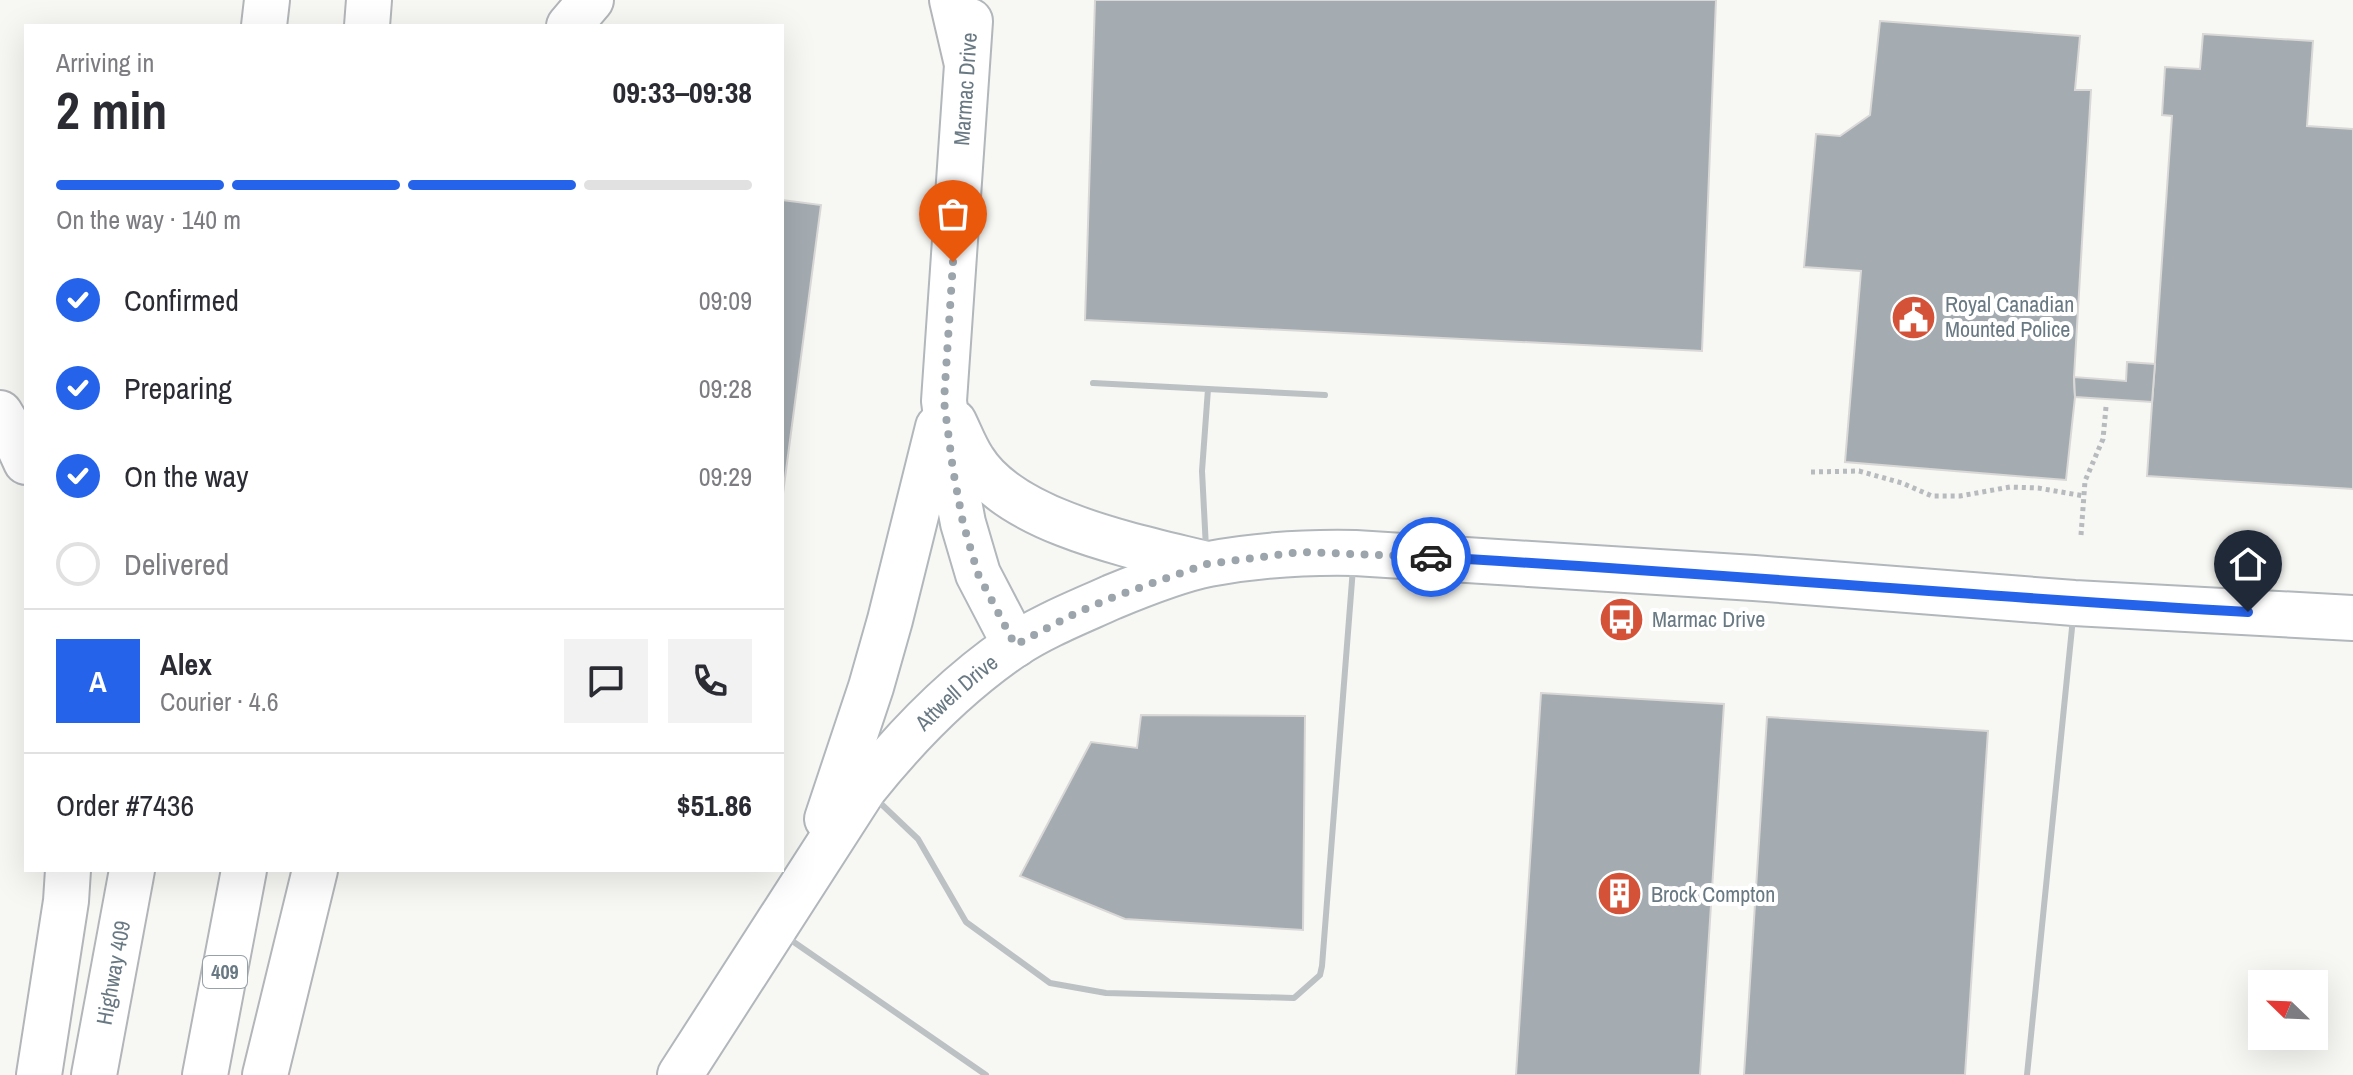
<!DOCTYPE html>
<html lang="en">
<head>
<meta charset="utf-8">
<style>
	:root { --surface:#fff; --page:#f2f2f3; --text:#2b2b33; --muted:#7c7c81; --line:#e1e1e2; --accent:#2563eb }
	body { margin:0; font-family:"Archivo Narrow",sans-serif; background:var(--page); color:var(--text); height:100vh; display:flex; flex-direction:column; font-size:30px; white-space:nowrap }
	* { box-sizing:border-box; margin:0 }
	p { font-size:26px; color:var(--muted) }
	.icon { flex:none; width:44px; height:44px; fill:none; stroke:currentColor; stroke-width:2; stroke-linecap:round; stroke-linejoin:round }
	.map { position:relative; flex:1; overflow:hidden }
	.details { position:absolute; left:24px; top:24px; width:760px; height:848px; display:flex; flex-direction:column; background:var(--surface); border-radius:0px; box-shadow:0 8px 32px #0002 }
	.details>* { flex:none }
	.needle { width:52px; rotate:293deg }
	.tools { position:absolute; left:2248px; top:970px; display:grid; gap:16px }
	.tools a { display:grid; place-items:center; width:80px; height:80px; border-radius:0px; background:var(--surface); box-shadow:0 8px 32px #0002; font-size:40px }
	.pin { position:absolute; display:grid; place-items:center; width:68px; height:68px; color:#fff; margin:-82px -34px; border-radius:50% 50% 50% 0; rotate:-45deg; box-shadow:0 0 8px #0007 }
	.pin .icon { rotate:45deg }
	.courier { position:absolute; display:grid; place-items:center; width:80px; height:80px; margin:-40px; border:6px solid #2563eb; border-radius:50%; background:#fff; color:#222; box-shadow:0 2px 10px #0007 }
	.summary em { font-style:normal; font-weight:700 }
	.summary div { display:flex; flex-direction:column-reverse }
	.summary { display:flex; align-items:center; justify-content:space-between; height:136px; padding:0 32px }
	h1 { font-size:52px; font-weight:700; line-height:60px }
	.bar { display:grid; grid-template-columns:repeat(4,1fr); gap:12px 8px; align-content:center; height:96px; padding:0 32px }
	.bar i { height:10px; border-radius:6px; background:var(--line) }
	.bar .active { background:var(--accent) }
	.bar p { grid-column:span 4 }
	.line { display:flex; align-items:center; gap:20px; padding:0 32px; border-top:2px solid var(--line) }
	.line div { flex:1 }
	.round { display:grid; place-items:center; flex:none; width:84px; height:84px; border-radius:0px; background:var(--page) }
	ol { padding:0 32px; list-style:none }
	li { display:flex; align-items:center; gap:24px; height:88px }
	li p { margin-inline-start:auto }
	li .icon { padding:8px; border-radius:50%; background:var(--accent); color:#fff; stroke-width:4 }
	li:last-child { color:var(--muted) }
	li i { width:44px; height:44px; border:4px solid var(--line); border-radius:50% }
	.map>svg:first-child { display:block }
	.building { fill:#a4acb1; stroke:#d9d8d7; stroke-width:2 }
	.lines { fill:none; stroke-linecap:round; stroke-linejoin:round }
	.secondary-casing { stroke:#b1b7bb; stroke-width:48 }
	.highway-casing { stroke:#b2b6b9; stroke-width:48 }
	.path { stroke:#b7bbbd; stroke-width:5; stroke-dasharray:4 4; stroke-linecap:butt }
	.lane { stroke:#bcc1c4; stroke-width:6 }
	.secondary { stroke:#fff; stroke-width:44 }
	.highway { stroke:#fff; stroke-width:44 }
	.done { stroke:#9ba5ab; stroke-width:8; stroke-dasharray:0 14.4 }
	.route { stroke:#2563eb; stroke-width:10 }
	.labels { text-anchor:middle; stroke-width:8; stroke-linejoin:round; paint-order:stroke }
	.shield { fill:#fff; stroke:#96a1a8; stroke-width:2 }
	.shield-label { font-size:20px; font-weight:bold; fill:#697983 }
	.street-label { font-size:22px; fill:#697983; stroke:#fff }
	.poi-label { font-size:22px; fill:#697983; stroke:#fff; text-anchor:start }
</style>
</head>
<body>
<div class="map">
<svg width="2353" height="1075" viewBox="0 0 2353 1075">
	<rect width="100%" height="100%" fill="#f7f7f4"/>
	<g class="building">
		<polygon points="1095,0 1716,0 1702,351 1085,320"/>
		<polygon points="1880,21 2080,36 2075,90 2091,90 2074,377 2075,397 2066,480 1845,462 1861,271 1804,267 1816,134 1840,136 1870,115"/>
		<polygon points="2203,34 2313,41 2307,126 2353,129 2353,489 2147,476 2172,116 2162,115 2165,67 2200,69"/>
		<polygon points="782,200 821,205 782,501"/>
		<polygon points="2127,362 2155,364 2152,402 2075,397 2074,377 2126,381"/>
		<polygon points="1541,693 1724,704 1700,1075 1516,1075"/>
		<polygon points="1141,715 1305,716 1303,930 1125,919 1020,876 1091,742 1137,748"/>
		<polygon points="1767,717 1988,731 1965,1075 1744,1075"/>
	</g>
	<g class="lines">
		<defs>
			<g id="secondary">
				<polyline points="970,21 944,401 953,470 963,523 978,574 1015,645"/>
				<path d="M954,422C960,434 965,448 973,460C1012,523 1138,547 1206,564"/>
				<polyline points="827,819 871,687 890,620 938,427"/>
				<path id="s1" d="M680,1075L864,789C908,734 956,685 1013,646C1043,626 1079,612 1112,597C1141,585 1178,570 1209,564C1257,555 1306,552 1355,553L1754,578L2074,603L2353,618"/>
			</g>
			<g id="highway">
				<polyline points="952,0 966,60"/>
				<polyline points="264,26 267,0"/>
				<polyline points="367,26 369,0"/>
				<polyline points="569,26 591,0"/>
				<polyline points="0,413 16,440 26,462"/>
				<polyline points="39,1075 66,901 68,870"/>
				<path id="s2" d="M94,1075L132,870"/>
				<polyline points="205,1075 244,870"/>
				<polyline points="265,1075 315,870"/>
			</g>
		</defs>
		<use href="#secondary" class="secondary-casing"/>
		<use href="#highway" class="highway-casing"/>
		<g class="path">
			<polyline points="1811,472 1859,471 1902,483 1932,496 1960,496 2010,487 2038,488 2084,496"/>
			<polyline points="2081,535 2085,481 2103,439 2106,407"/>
		</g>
		<g class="lane">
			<polyline points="1093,383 1208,389 1202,471 1206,548"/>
			<polyline points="1208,389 1325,395"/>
			<polyline points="876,799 918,839 966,922 1050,983 1106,993 1294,998 1320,975 1322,966 1353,568"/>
			<polyline points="788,938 986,1075"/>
			<polyline points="2027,1075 2073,618"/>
		</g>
		<use href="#secondary" class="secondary"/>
		<use href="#highway" class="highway"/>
	</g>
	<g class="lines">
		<polyline class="done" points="953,262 944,401 953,470 963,523 978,574 1015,645 1076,613 1116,596 1207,564 1300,552 1431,557"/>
		<path class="route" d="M1431,557C1704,572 1976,597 2248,612"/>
	</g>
	<defs>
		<symbol id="civic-disc" viewBox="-11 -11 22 22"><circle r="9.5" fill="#d45338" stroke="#fff"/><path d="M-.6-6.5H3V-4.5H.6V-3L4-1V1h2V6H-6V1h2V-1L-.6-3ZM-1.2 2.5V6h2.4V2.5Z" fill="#fff"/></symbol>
		<symbol id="bus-disc" viewBox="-11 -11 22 22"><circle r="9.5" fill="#d45338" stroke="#fff"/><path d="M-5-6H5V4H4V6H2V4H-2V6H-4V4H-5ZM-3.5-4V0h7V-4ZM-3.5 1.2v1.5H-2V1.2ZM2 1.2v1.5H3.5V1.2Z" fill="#fff"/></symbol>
		<symbol id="building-disc" viewBox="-11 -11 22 22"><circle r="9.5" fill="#d45338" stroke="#fff"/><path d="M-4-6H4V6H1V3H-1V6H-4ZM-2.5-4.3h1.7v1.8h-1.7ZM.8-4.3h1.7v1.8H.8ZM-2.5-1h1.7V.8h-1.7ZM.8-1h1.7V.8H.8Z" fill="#fff"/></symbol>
	</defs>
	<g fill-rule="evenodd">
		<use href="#civic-disc" x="1888" y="292" width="51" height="51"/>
		<use href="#bus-disc" x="1596" y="594" width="51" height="51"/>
		<use href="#building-disc" x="1594" y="868" width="51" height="51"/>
	</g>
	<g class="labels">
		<rect class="shield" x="203" y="956" width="44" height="32" rx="6"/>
		<g class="shield-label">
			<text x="225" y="979">409</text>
		</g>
		<g class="street-label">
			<text transform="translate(965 89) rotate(-86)" y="8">Marmac Drive</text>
			<text dy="8" stroke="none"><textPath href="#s1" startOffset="474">Attwell Drive</textPath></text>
			<text dy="8" stroke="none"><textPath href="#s2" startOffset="104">Highway 409</textPath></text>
		</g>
		<g class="poi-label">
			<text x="1945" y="312">Royal Canadian<tspan x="1945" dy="25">Mounted Police</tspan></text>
			<text x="1652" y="627">Marmac Drive</text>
			<text x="1651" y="902">Brock Compton</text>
		</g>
	</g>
</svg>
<div class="tools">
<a><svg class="needle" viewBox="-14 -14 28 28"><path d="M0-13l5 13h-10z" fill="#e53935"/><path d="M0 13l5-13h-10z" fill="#7c7c81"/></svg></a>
</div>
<div class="pin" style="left:953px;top:262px;background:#ea580c"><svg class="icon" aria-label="bag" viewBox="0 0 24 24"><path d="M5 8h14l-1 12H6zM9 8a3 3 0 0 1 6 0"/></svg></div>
<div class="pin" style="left:2248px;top:612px;background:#1f2937"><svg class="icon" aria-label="home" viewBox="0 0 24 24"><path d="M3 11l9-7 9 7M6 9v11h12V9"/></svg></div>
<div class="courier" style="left:1431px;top:557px"><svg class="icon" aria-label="car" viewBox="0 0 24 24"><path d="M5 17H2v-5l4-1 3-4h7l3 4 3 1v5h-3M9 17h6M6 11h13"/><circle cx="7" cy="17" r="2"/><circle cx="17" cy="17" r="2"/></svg></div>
<section class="details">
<div class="summary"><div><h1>2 min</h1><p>Arriving in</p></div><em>09:33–09:38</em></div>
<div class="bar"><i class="active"></i><i class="active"></i><i class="active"></i><i></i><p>On the way · 140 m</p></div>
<ol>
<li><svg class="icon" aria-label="check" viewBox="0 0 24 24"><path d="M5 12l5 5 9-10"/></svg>Confirmed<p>09:09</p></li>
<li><svg class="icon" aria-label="check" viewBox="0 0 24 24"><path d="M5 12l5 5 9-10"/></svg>Preparing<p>09:28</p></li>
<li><svg class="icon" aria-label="check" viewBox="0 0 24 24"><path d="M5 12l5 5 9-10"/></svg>On the way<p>09:29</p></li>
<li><i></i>Delivered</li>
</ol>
<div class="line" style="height:144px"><b class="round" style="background:var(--accent);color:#fff">A</b><div><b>Alex</b><p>Courier · 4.6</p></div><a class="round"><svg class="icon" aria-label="chat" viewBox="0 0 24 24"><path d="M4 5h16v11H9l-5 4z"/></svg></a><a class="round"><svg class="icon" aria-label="phone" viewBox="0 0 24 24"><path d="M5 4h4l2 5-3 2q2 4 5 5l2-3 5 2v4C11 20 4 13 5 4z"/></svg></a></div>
<div class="line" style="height:104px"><div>Order #7436</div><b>$51.86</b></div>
</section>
</div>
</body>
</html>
